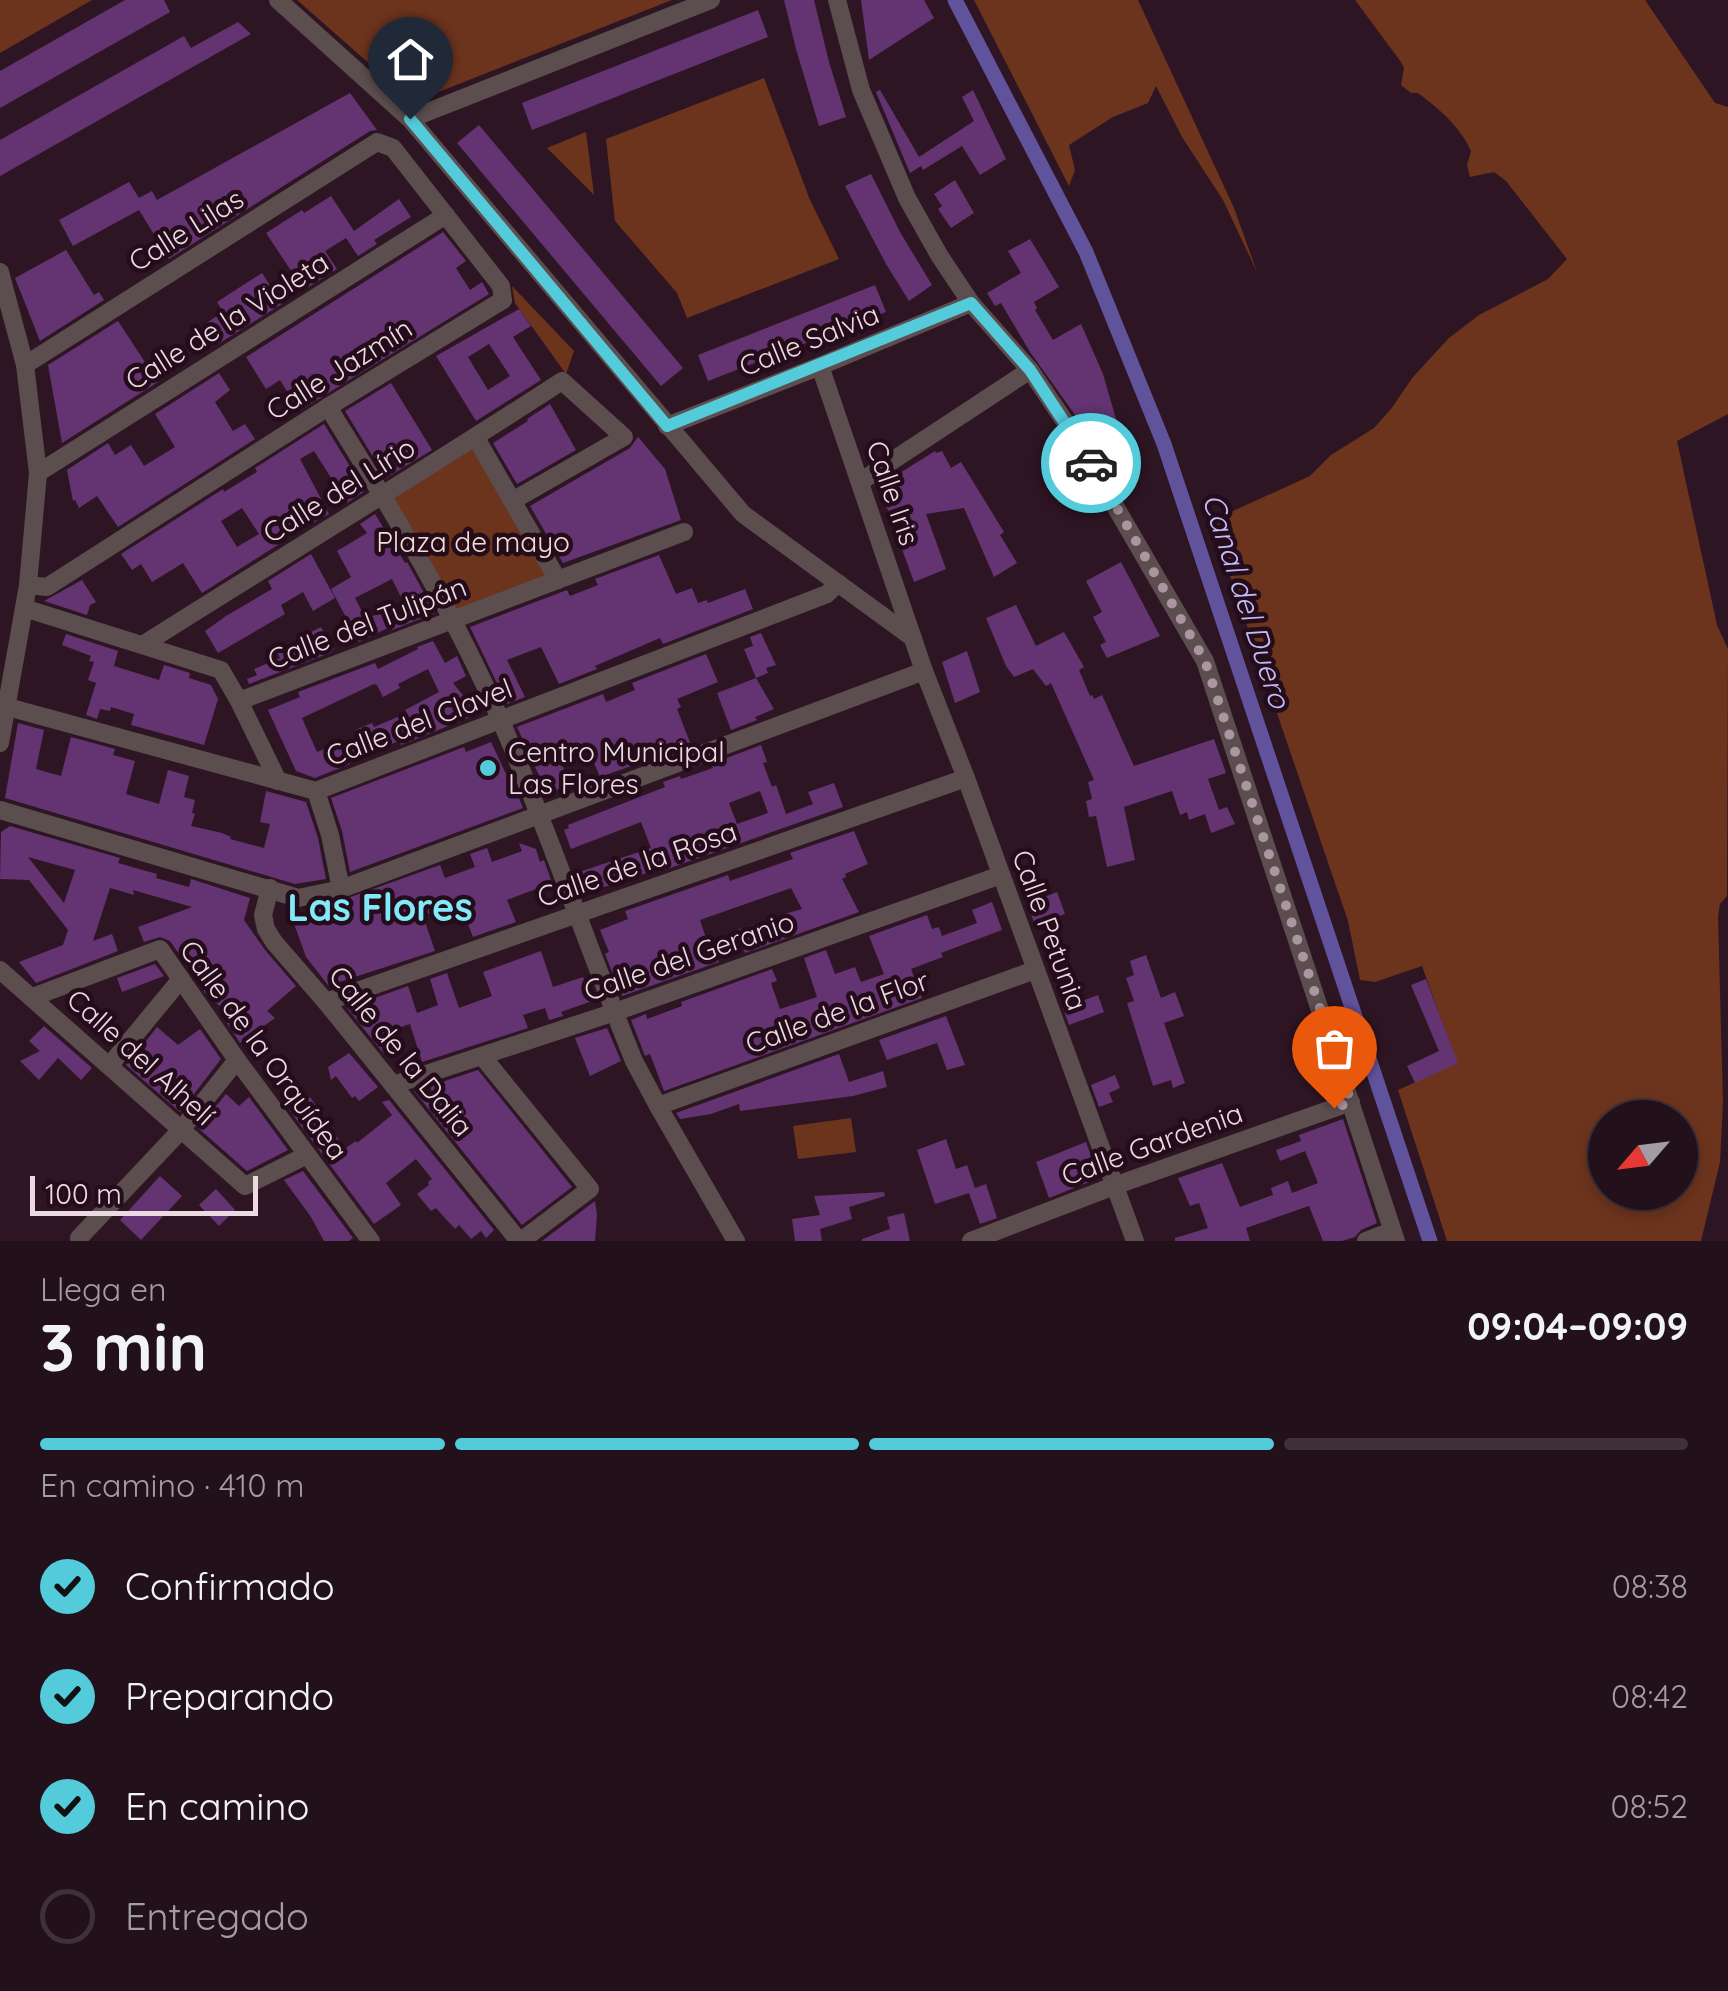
<!DOCTYPE html>
<html lang="es">
<head>
<meta charset="utf-8">
<style>
	:root { --surface:#22101a; --page:#2e1e27; --text:#f1f3f6; --muted:#a29da2; --line:#3f3039; --accent:#53cbda }
	body { margin:0; font-family:Quicksand,sans-serif; background:var(--page); color:var(--text); height:100vh; display:flex; flex-direction:column; font-size:38px; white-space:nowrap }
	* { box-sizing:border-box; margin:0 }
	p { font-size:32px; color:var(--muted) }
	.icon { flex:none; width:55px; height:55px; fill:none; stroke:currentColor; stroke-width:2; stroke-linecap:round; stroke-linejoin:round }
	.map { position:relative; height:1241px; overflow:hidden }
	.drawer { display:flex; flex-direction:column; background:var(--surface); flex:1 }
	.drawer>* { flex:none }
	.needle { width:65px; rotate:242deg }
	.tools { position:absolute; left:1588px; top:1100px; display:grid; gap:20px }
	.tools a { display:grid; place-items:center; width:110px; height:110px; border-radius:50%; background:var(--surface); box-shadow:0 5px 15px #0003,0 0 0 2px var(--line); font-size:50px }
	.scale { position:absolute; left:30px; bottom:25px; width:228px; box-sizing:border-box; padding-left:10px; border:5px solid #ecdae3; border-top:0; font-size:28px; line-height:35px; white-space:nowrap; color:#ecdae3; -webkit-text-stroke:8px #240c1a; paint-order:stroke }
	.pin { position:absolute; display:grid; place-items:center; width:85px; height:85px; color:#fff; margin:-102px -42px; border-radius:50% 50% 50% 0; rotate:-45deg; box-shadow:0 0 10px #0007 }
	.pin .icon { rotate:45deg }
	.courier { position:absolute; display:grid; place-items:center; width:100px; height:100px; margin:-50px; border:8px solid #53cbda; border-radius:50%; background:#fff; color:#222; box-shadow:0 2px 12px #0007 }
	.summary em { font-style:normal; font-weight:700 }
	.summary div { display:flex; flex-direction:column-reverse }
	.summary { display:flex; align-items:center; justify-content:space-between; height:170px; padding:0 40px }
	h1 { font-size:65px; font-weight:700; line-height:75px }
	.bar { display:grid; grid-template-columns:repeat(4,1fr); gap:15px 10px; align-content:center; height:120px; padding:0 40px }
	.bar i { height:12px; border-radius:8px; background:var(--line) }
	.bar .selected { background:var(--accent) }
	.bar p { grid-column:span 4 }
	ol { padding:0 40px; list-style:none }
	li { display:flex; align-items:center; gap:30px; height:110px }
	li p { margin-inline-start:auto }
	li .icon { padding:10px; border-radius:50%; background:var(--accent); color:#111; stroke-width:4 }
	li:last-child { color:var(--muted) }
	li i { width:55px; height:55px; border:5px solid var(--line); border-radius:50% }
	.map>svg:first-child { display:block }
	.green { fill:#6c341d; fill-rule:evenodd }
	.lines { fill:none; stroke-linecap:round; stroke-linejoin:round }
	.canal { stroke:#61539b; stroke-width:15 }
	.building { fill:#643472; fill-rule:evenodd }
	.minor { stroke:#5c4d4e; stroke-width:18 }
	.done { stroke:#aa95a0; stroke-width:10; stroke-dasharray:0 18 }
	.route { stroke:#53cbda; stroke-width:12 }
	.poi-dot { fill:#53cbda; stroke:#240c1a; stroke-width:4 }
	.labels { text-anchor:middle; stroke-width:9; stroke-linejoin:round; paint-order:stroke }
	.street-label { font-size:28px; fill:#ecdae3; stroke:#240c1a }
	.park-label { font-size:28px; fill:#f4ddd4; stroke:#240c1a }
	.poi-label { font-size:28px; fill:#ecdae3; stroke:#240c1a; text-anchor:start }
	.water-label { font-size:30px; font-style:italic; fill:#c3bbf8; stroke:#240c1a }
	.district-label { font-size:38px; font-weight:bold; fill:#80eaf8; stroke:#240c1a }
</style>
</head>
<body>
<div class="map">
<svg width="1728" height="1241" viewBox="0 0 1728 1241">
	<rect width="100%" height="100%" fill="#2e1523"/>
	<g class="green">
		<polygon points="0,0 92,0 0,53"/>
		<polygon points="297,0 672,0 413,102"/>
		<polygon points="974,0 1138,0 1234,208 1257,272 1223,200 1182,137 1156,86 1148,103 1113,117 1069,145 1075,170 1069,186"/>
		<path d="M1355,0H1645L1715,103L1728,107V414L1677,441L1717,625L1728,649L1727,896L1720,904L1718,917L1723,1102L1720,1162L1701,1241H1447L1398,1090L1457,1063L1422,966L1375,982L1360,980L1348,921L1212,523L1224,515L1310,476L1331,455L1374,428L1391,409L1413,377L1449,338L1479,315L1548,279L1567,259L1506,181L1494,172L1470,177L1467,165L1471,151C1460,126 1439,109 1418,93H1411L1401,85L1404,68L1401,62ZM1605,1118H1680V1192H1605Z"/>
		<polygon points="764,78 810,200 839,259 687,318 677,293 615,221 606,139"/>
		<polygon points="586,132 594,195 547,148"/>
		<polygon points="512,286 574,351 566,374 515,303"/>
		<polygon points="476,438 558,580 452,619 382,494"/>
		<polygon points="851,1118 856,1152 798,1159 793,1126"/>
	</g>
	<g class="lines">
		<polyline class="canal" points="955,0 1086,252 1164,444 1430,1241"/>
	</g>
	<g class="building">
		<polygon points="125,0 164,0 170,12 0,108 0,71"/>
		<polygon points="784,0 814,0 829,62 846,117 819,126 796,49"/>
		<polygon points="861,0 924,0 934,18 869,60"/>
		<polygon points="758,10 768,37 532,130 522,103"/>
		<polygon points="238,22 251,34 0,176 0,140 184,36 191,48"/>
		<polygon points="880,90 919,157 974,121 962,97 973,90 1006,159 980,175 962,146 923,170 921,166 910,173 876,92"/>
		<polygon points="350,93 377,130 370,131 169,259 139,210 73,246 59,220 129,182 139,198 152,191 157,200"/>
		<polygon points="479,125 683,368 661,386 457,143"/>
		<polygon points="871,174 900,232 932,285 909,301 886,264 845,186"/>
		<polygon points="955,180 974,213 951,228 938,209 942,206 934,194"/>
		<polygon points="331,196 354,231 399,199 411,217 374,240 377,244 358,256 346,238 325,251 337,269 304,290 266,233 302,210 304,213"/>
		<polygon points="443,232 466,261 456,268 470,290 482,282 489,294 299,411 280,380 266,389 246,357"/>
		<polygon points="1030,239 1059,287 1034,302 1037,308 1035,310 1053,340 1081,324 1103,374 1129,464 1111,475 1083,426 1030,352 1001,303 995,306 987,293 1021,273 1008,251"/>
		<polygon points="66,250 94,295 99,292 104,300 40,341 15,278"/>
		<polygon points="262,273 282,304 218,344 205,324 223,312 217,302"/>
		<polygon points="875,285 886,312 708,381 698,355"/>
		<path d="M519,309L531,326L513,337L541,380L476,421L436,356ZM489,344L510,376L488,390L468,357Z"/>
		<polygon points="118,321 158,382 62,443 48,365"/>
		<polygon points="219,373 230,390 215,402 233,431 245,424 255,439 118,527 97,496 79,508 75,500 73,501 67,470 108,443 115,455 131,445 144,466 175,447 155,414"/>
		<polygon points="391,383 432,450 386,478 345,411"/>
		<polygon points="550,404 576,450 517,484 493,443 528,421 527,419"/>
		<path d="M324,424L365,491L347,503L314,451L300,459L329,514L283,539L284,541L202,593L183,563L152,582L141,564L132,570L121,554L223,489L224,492L257,472L255,468ZM242,508L259,534L237,547L221,521Z"/>
		<polygon points="638,437 665,469 681,520 563,563 530,506 630,448"/>
		<polygon points="935,451 936,453 942,451 951,468 961,462 1004,532 1000,535 1017,563 994,577 964,508 926,514 946,569 914,582 879,486"/>
		<path d="M375,514L405,563L407,562L435,613L392,630L390,627L359,642L331,589L351,577L337,551L367,533L360,524ZM392,579L404,603L366,619L355,598Z"/>
		<polygon points="311,554 335,598 313,611 303,592 281,605 285,614 218,653 205,631 226,616 272,589 268,581"/>
		<polygon points="659,555 676,594 692,588 698,603 707,600 708,603 745,589 753,609 663,644 660,638 595,666 597,669 559,684 541,647 507,660 525,697 507,704 470,627 567,590 570,596 598,585 595,579"/>
		<polygon points="1121,562 1160,636 1107,658 1100,645 1106,642 1093,617 1102,612 1086,581"/>
		<polygon points="82,580 96,602 90,605 87,615 44,601"/>
		<polygon points="1016,605 1036,646 1064,632 1084,667 1079,670 1090,696 1092,695 1094,699 1102,695 1134,766 1214,739 1226,773 1208,779 1219,810 1227,807 1235,824 1211,833 1205,814 1189,820 1187,812 1180,815 1172,791 1124,807 1135,860 1107,867 1096,816 1089,817 1086,801 1092,799 1088,782 1094,780 1051,683 1046,686 1033,669 1014,677 1006,666 986,618"/>
		<polygon points="321,627 334,649 330,653 249,684 247,679 257,675 254,669 280,658 277,652 301,644 300,642 309,637 307,634"/>
		<polygon points="761,633 776,665 766,668 768,673 756,678 744,649 753,646 750,637"/>
		<polygon points="66,634 118,651 114,666 159,680 164,665 190,673 189,678 211,685 218,699 204,745 131,725 134,714 111,707 110,711 100,709 97,719 86,715 96,683 88,680 94,662 89,661 91,656 62,645"/>
		<path d="M433,641L445,663L457,656L466,676L453,683L478,714L401,745L399,741L382,748V746L348,761L350,764L315,778L296,771L268,710L300,697L298,692L375,663L378,669L418,649L417,647ZM428,669L439,692L405,710L407,713L374,727L372,723L355,730L359,739L325,753L324,749L317,752L302,718L374,684L377,685L383,697L400,688L398,684Z"/>
		<polygon points="967,651 980,692 955,703 942,662"/>
		<polygon points="706,654 718,682 677,699 681,707 677,709 691,745 600,777 587,746 559,757 570,785 547,793 517,727 603,694 606,702 635,690 632,683"/>
		<polygon points="756,678 774,709 755,717 757,720 731,730 717,693"/>
		<polygon points="18,723 44,730 36,769 61,776 71,737 115,749 113,755 135,761 126,794 159,804 168,770 189,776 184,797 195,800 192,813 195,814 191,826 222,833 231,837 230,839 264,848 270,824 260,822 266,791 306,802 318,838 326,879 295,884 5,798"/>
		<polygon points="491,742 506,774 509,773 523,808 350,872 342,831 331,798 464,747 466,752"/>
		<path d="M761,745L767,762L763,763L772,787L776,785L786,814L813,804L808,792L834,783L843,807L659,872L658,869L592,891L591,889L585,890L579,872L651,848L641,822L571,849L564,830L569,828L568,825L665,787L663,782L680,776L681,779L713,768L711,764ZM760,791L768,813L737,824L729,803Z"/>
		<path d="M10,826L120,858L118,863L157,874L156,878L189,887L191,879L250,898L244,920L265,950L296,986L267,1011L275,1018L240,1043L227,1023L231,1016L205,993L190,966L188,967L170,941L160,937L144,942L138,927L192,907L133,890L134,895L110,888L93,941L112,934L118,951L36,983L19,962L63,945L68,930L29,880L0,879L1,832ZM28,857L75,870L64,903Z"/>
		<polygon points="854,831 868,864 845,874 846,877 842,879 859,912 745,953 737,930 759,923 764,936 790,927 785,914 802,909 791,888 700,920 707,941 711,939 719,962 622,996 605,954 609,952 600,930 628,919 625,911 728,875 730,881 747,875 793,859 790,853"/>
		<polygon points="519,843 536,849 540,862 544,860 552,883 507,900 516,922 473,937 459,902 423,916 435,951 333,984 328,985 306,957 292,918 440,865 445,878 475,867 470,854 487,848 492,862 522,851"/>
		<polygon points="1057,892 1065,914 1035,925 1027,904"/>
		<polygon points="992,902 1002,930 941,953 943,957 911,969 922,998 664,1091 650,1054 645,1056 631,1020 646,1014 647,1019 682,1006 681,1002 772,969 777,981 771,983 780,1009 817,997 804,958 826,950 835,974 855,967 861,982 884,974 869,936 927,915 932,929 939,927 942,936 977,923 972,910"/>
		<polygon points="541,951 553,987 583,977 592,1001 561,1012 563,1016 549,1020 545,1008 523,1015 528,1028 422,1062 410,1024 381,1034 394,1050 384,1054 347,1008 408,986 417,1013 438,1005 430,979 447,973 459,1008 492,996 483,972"/>
		<polygon points="1146,955 1161,998 1175,992 1184,1016 1164,1023 1185,1083 1173,1088 1171,1080 1153,1086 1127,1003 1134,1001 1126,978 1134,975 1130,961"/>
		<polygon points="155,964 164,976 122,992 117,978"/>
		<polygon points="1426,979 1458,1063 1415,1083 1407,1066 1439,1051 1411,985"/>
		<polygon points="1098,995 1104,1012 1069,1025 1063,1008"/>
		<polygon points="946,1016 965,1065 947,1070 937,1043 887,1060 879,1040"/>
		<polygon points="44,1026 92,1068 81,1080 58,1058 39,1080 20,1061 40,1051 29,1041"/>
		<polygon points="157,1027 178,1045 200,1029 221,1059 180,1112 126,1065 139,1050 150,1063 143,1045"/>
		<polygon points="607,1028 621,1061 590,1076 575,1038"/>
		<polygon points="349,1053 378,1087 359,1101 355,1096 352,1098 336,1076 331,1080 328,1067"/>
		<polygon points="839,1054 849,1082 883,1071 887,1087 853,1096 740,1111 739,1104 711,1114 680,1119 676,1113"/>
		<polygon points="478,1070 572,1187 522,1225 414,1091 425,1088 435,1100 430,1086"/>
		<polygon points="1115,1075 1120,1088 1109,1093 1113,1102 1099,1107 1091,1085"/>
		<polygon points="226,1094 239,1106 249,1097 288,1150 247,1171 198,1128"/>
		<polygon points="310,1097 321,1113 318,1115 346,1148 356,1141 357,1143 392,1115 382,1102 389,1100 494,1230 486,1238 481,1231 471,1239 459,1225 455,1229 436,1208 431,1211 417,1194 429,1185 428,1182 432,1179 416,1159 386,1183 401,1205 374,1224 290,1111"/>
		<polygon points="1343,1119 1377,1223 1361,1230 1355,1237 1342,1241 1323,1241 1309,1206 1246,1228 1250,1241 1175,1241 1175,1238 1208,1228 1199,1203 1190,1206 1178,1178 1222,1163 1240,1207 1273,1195 1271,1188 1288,1181 1292,1193 1318,1183 1305,1151 1280,1161 1276,1150 1301,1141 1299,1135"/>
		<polygon points="946,1139 956,1169 967,1165 975,1188 986,1184 997,1218 980,1224 969,1193 935,1204 917,1150"/>
		<polygon points="1086,1142 1099,1178 1049,1198 1036,1162"/>
		<polygon points="303,1171 353,1238 349,1241 324,1241 311,1217 284,1180"/>
		<polygon points="160,1176 182,1196 141,1240 120,1220"/>
		<polygon points="216,1189 235,1210 219,1226 199,1205"/>
		<polygon points="884,1192 885,1196 849,1207 852,1219 820,1229 822,1241 795,1241 792,1219 820,1215 814,1196"/>
		<polygon points="595,1201 597,1214 595,1241 542,1241"/>
		<polygon points="904,1213 910,1241 862,1241 862,1239 890,1229 887,1217"/>
	</g>
	<g class="lines">
		<g class="minor">
			<polyline points="278,0 410,119 743,514 913,638"/>
			<polyline points="837,0 861,90 907,198 939,255 971,303 1030,370 1072,432 1205,661 1396,1241"/>
			<polyline points="410,119 711,0"/>
			<polyline points="0,272 25,365 38,473 28,585 0,743"/>
			<polyline points="25,365 377,142 393,148 501,286 503,300 328,407 47,587 28,585"/>
			<polyline points="820,366 924,671 966,778 1135,1241"/>
			<path d="M328,407C391,508 453,611 501,721C549,832 588,948 634,1061L658,1106L736,1241"/>
			<polyline points="667,426 820,366 971,303"/>
			<polyline points="476,438 558,580"/>
			<polyline points="38,473 446,215"/>
			<polyline points="860,482 1030,370"/>
			<polyline points="24,608 221,670 239,701 278,781"/>
			<path d="M144,644C283,556 424,471 562,381L624,437L512,501"/>
			<polyline points="239,701 684,532"/>
			<polyline points="0,705 316,791 827,594 838,583"/>
			<polyline points="316,791 330,835 341,889"/>
			<polyline points="0,810 298,898 341,889 924,671"/>
			<polyline points="270,888 263,915 266,929 274,942 326,1002 519,1241"/>
			<polyline points="0,970 245,1186 307,1155"/>
			<polyline points="33,997 160,949 237,1060 371,1241"/>
			<polyline points="326,1002 966,778"/>
			<polyline points="482,1056 590,1189 521,1241"/>
			<polyline points="110,1065 181,979"/>
			<polyline points="393,1085 615,1012 1001,875"/>
			<polyline points="658,1106 1035,970"/>
			<polyline points="79,1238 181,1130 237,1060"/>
			<polyline points="971,1241 1114,1186 1351,1102"/>
			<polyline points="1366,1241 1392,1231"/>
		</g>
	</g>
	<g class="lines">
		<polyline class="done" points="1091,463 1205,661 1351,1102 1334,1108"/>
		<polyline class="route" points="410,119 667,426 971,303 1030,370 1091,463"/>
	</g>
	<circle class="poi-dot" cx="488" cy="768" r="10"/>
	<g class="labels">
		<g class="street-label">
			<text transform="translate(186 230) rotate(-32)" y="10">Calle Lilas</text>
			<text transform="translate(227 321) rotate(-32)" y="10">Calle de la Violeta</text>
			<text transform="translate(809 340) rotate(-22)" y="10">Calle Salvia</text>
			<text transform="translate(339 369) rotate(-32)" y="10">Calle Jazmín</text>
			<text transform="translate(339 490) rotate(-32)" y="10">Calle del Lírio</text>
			<text transform="translate(893 493) rotate(71)" y="10">Calle Iris</text>
			<text transform="translate(367 623) rotate(-21)" y="10">Calle del Tulipán</text>
			<text transform="translate(419 722) rotate(-21)" y="10">Calle del Clavel</text>
			<text transform="translate(637 864) rotate(-19)" y="10">Calle de la Rosa</text>
			<text transform="translate(1050 930) rotate(70)" y="10">Calle Petunia</text>
			<text transform="translate(689 956) rotate(-19)" y="10">Calle del Geranio</text>
			<text transform="translate(837 1012) rotate(-20)" y="10">Calle de la Flor</text>
			<text transform="translate(264 1050) rotate(54)" y="10">Calle de la Orquídea</text>
			<text transform="translate(401 1051) rotate(51)" y="10">Calle de la Dalia</text>
			<text transform="translate(141 1057) rotate(42)" y="10">Calle del Alhelí</text>
			<text transform="translate(1152 1144) rotate(-20)" y="10">Calle Gardenia</text>
		</g>
		<g class="park-label">
			<text x="473" y="552">Plaza de mayo</text>
		</g>
		<g class="poi-label">
			<text x="508" y="762">Centro Municipal<tspan x="508" dy="32">Las Flores</tspan></text>
		</g>
		<g class="water-label">
			<text transform="translate(1246 601) rotate(72)" y="10">Canal del Duero</text>
		</g>
		<g class="district-label">
			<text x="380" y="921">Las Flores</text>
		</g>
	</g>
</svg>
<div class="tools">
<a><svg class="needle" viewBox="-14 -14 28 28"><path d="M0-13l5 13h-10z" fill="#e53935"/><path d="M0 13l5-13h-10z" fill="#a29da2"/></svg></a>
</div>
<div class="scale">100 m</div>
<div class="pin" style="left:1334px;top:1108px;background:#ea580c"><svg class="icon" aria-label="bag" viewBox="0 0 24 24"><path d="M5 8h14l-1 12H6zM9 8a3 3 0 0 1 6 0"/></svg></div>
<div class="pin" style="left:410px;top:119px;background:#1f2937"><svg class="icon" aria-label="home" viewBox="0 0 24 24"><path d="M3 11l9-7 9 7M6 9v11h12V9"/></svg></div>
<div class="courier" style="left:1091px;top:463px"><svg class="icon" aria-label="car" viewBox="0 0 24 24"><path d="M5 17H2v-5l4-1 3-4h7l3 4 3 1v5h-3M9 17h6M6 11h13"/><circle cx="7" cy="17" r="2"/><circle cx="17" cy="17" r="2"/></svg></div>
</div>
<section class="drawer">
<div class="summary"><div><h1>3 min</h1><p>Llega en</p></div><em>09:04–09:09</em></div>
<div class="bar"><i class="selected"></i><i class="selected"></i><i class="selected"></i><i></i><p>En camino · 410 m</p></div>
<ol>
<li><svg class="icon" aria-label="check" viewBox="0 0 24 24"><path d="M5 12l5 5 9-10"/></svg>Confirmado<p>08:38</p></li>
<li><svg class="icon" aria-label="check" viewBox="0 0 24 24"><path d="M5 12l5 5 9-10"/></svg>Preparando<p>08:42</p></li>
<li><svg class="icon" aria-label="check" viewBox="0 0 24 24"><path d="M5 12l5 5 9-10"/></svg>En camino<p>08:52</p></li>
<li><i></i>Entregado</li>
</ol>
</section>
</body>
</html>
